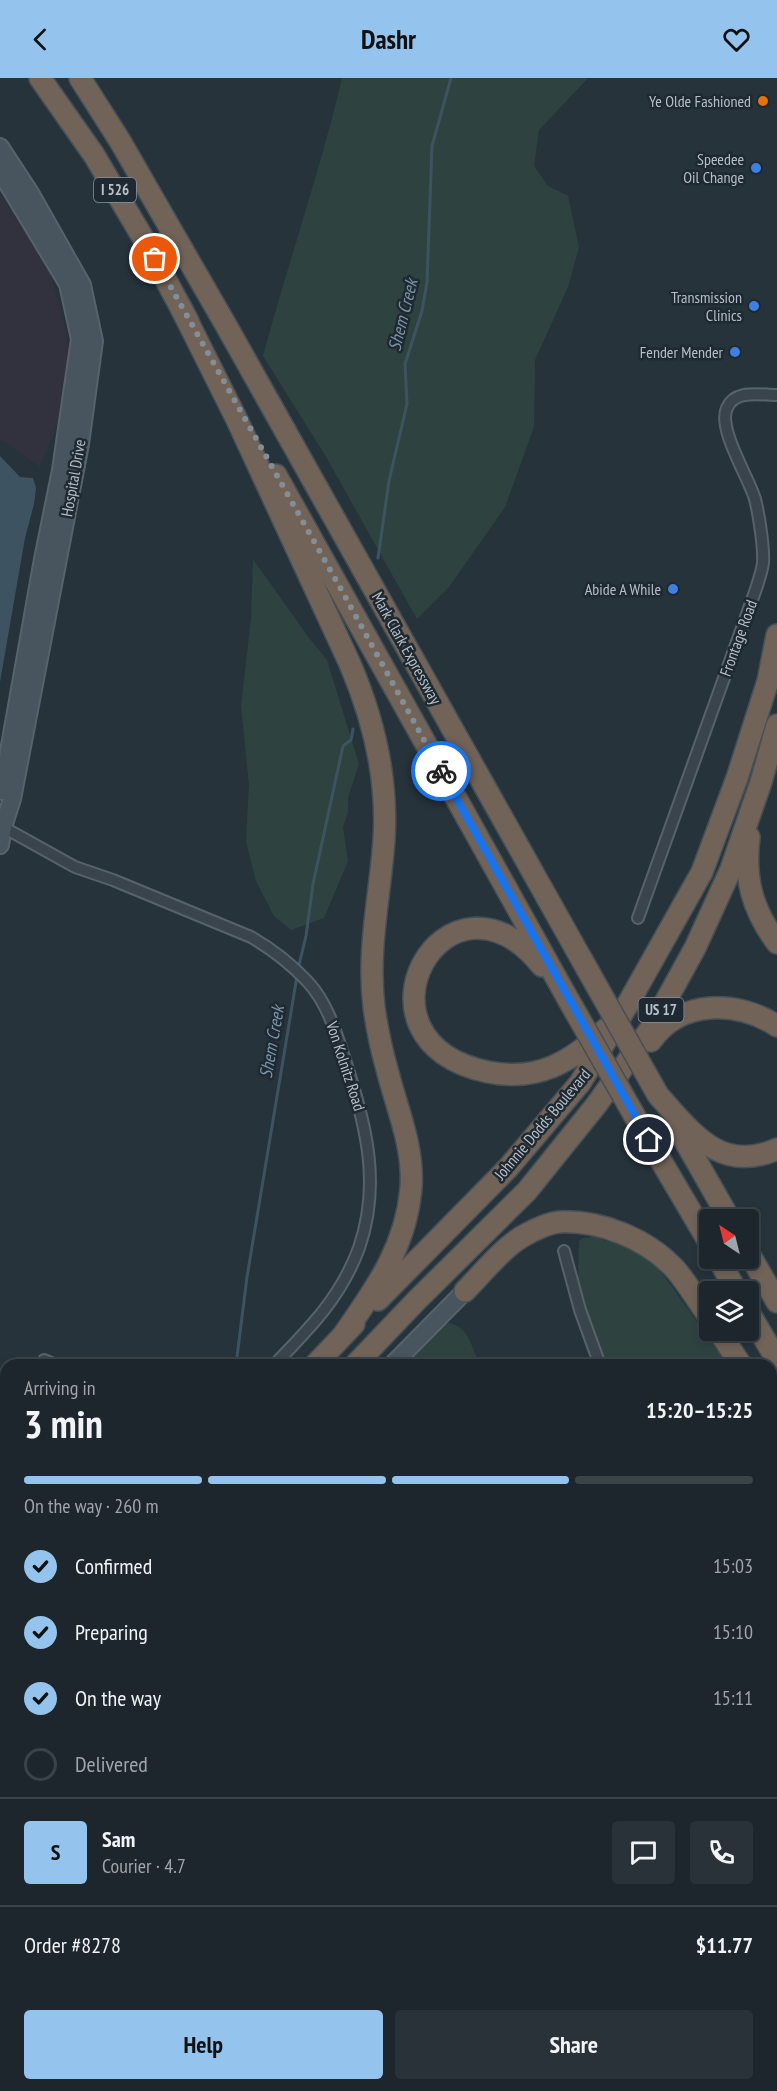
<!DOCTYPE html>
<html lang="en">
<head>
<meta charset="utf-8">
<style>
	:root { --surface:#1c262c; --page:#293238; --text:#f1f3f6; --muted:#a0a5a9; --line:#3a4348; --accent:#94c4ed }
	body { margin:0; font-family:"PT Sans Narrow",sans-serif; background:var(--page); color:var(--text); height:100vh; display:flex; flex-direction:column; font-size:22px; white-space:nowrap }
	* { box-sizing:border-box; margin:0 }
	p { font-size:20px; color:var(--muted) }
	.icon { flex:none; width:33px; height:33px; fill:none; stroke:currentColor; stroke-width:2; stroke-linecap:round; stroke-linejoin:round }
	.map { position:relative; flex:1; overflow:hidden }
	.panel { position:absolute; left:0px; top:1281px; width:777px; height:732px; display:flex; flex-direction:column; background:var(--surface); border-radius:18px 18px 0 0; box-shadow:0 3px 9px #0003,0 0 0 2px var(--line) }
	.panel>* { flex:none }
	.needle { width:39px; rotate:325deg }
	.tools { position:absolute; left:699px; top:1131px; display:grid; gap:12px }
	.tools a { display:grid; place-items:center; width:60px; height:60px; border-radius:6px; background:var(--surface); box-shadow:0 3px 9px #0003,0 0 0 2px var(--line); font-size:30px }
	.pin { position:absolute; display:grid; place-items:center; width:51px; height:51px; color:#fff; margin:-26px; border:3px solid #fff; border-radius:50%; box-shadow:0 2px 6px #0007 }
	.courier { position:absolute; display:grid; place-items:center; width:60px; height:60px; margin:-30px; border:4px solid #1a73e8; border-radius:50%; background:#fff; color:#222; box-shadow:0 2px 8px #0007 }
	.overview em { font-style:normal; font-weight:600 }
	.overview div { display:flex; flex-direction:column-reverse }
	.overview { display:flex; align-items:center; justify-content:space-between; height:102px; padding:0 24px }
	h1 { font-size:39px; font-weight:600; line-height:45px }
	.bar { display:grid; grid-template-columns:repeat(4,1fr); gap:9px 6px; align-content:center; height:72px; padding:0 24px }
	.bar i { height:8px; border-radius:4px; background:var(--line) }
	.bar .on { background:var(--accent) }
	.bar p { grid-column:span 4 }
	.line { display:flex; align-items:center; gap:15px; padding:0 24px; border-top:2px solid var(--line) }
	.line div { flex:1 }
	.round { display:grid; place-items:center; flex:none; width:63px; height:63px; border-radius:6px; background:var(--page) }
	ol { padding:0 24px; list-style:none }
	li { display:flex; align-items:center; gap:18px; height:66px }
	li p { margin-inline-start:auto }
	li .icon { padding:6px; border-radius:50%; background:var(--accent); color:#111; stroke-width:4 }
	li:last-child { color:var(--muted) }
	li i { width:33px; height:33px; border:3px solid var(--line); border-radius:50% }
	.cta { display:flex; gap:12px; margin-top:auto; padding:12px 24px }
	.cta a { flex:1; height:69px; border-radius:6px; background:var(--accent); color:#111; font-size:24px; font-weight:600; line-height:69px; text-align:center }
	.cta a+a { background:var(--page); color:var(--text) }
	header { display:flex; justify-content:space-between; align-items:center; height:78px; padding:0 24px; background:var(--accent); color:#111; font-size:27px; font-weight:600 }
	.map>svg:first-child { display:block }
	.medical { fill:#31323d }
	.green { fill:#2e4340 }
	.water { fill:#3e5362 }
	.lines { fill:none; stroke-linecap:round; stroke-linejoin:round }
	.stream { stroke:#3e5362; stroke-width:3 }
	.street-casing { stroke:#58626a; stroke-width:14 }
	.secondary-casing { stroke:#58626a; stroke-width:20 }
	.highway-casing { stroke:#454f57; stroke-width:24 }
	.street { stroke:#3a444c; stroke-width:10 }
	.secondary { stroke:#48545e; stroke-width:16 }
	.highway { stroke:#716358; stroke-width:21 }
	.highway-bridge-casing { stroke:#454f57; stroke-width:24; stroke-linecap:butt }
	.highway-bridge { stroke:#716358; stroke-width:21 }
	.done { stroke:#848e96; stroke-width:6; stroke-dasharray:0 10.8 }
	.route { stroke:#1a73e8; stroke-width:8 }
	.food-dot { fill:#e8710a; stroke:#1f2931; stroke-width:2 }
	.shop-dot { fill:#3f7fe0; stroke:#1f2931; stroke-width:2 }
	.labels { text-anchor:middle; stroke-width:5; stroke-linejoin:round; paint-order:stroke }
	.shield { fill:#1f2931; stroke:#89929a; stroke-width:1.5 }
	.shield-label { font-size:15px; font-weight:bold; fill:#b6bfc7 }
	.poi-label { font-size:16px; fill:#b6bfc7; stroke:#1f2931; text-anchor:end }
	.street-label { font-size:16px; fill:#b6bfc7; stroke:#1f2931 }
	.water-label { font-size:18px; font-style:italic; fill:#7a94a7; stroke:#1f2931 }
</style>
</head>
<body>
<header><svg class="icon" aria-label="back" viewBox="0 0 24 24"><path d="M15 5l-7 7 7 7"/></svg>Dashr<svg class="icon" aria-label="heart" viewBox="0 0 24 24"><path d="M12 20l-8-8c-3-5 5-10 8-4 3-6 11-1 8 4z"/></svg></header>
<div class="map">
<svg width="777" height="2013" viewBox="0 0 777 2013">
	<rect width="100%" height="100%" fill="#26333b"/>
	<polygon class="medical" points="0,116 49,191 66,253 69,294 58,345 40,389 0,361"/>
	<g class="green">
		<path d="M342,0H588L539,52L534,88L548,108L568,118L579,169L568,209L535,282L534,349L505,429L449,509L417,541L325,377L263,278C288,185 320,94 342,0Z"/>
		<polygon points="253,481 309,560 327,582 359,686 348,719 348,734 343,749 348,783 324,840 291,852 274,838 256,803 246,764 249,707 241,628 251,540"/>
		<polygon points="593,1159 619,1166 639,1174 659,1191 728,1287 605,1287 593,1259 578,1201 579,1163 583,1160"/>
		<path d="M450,1245C469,1250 471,1268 479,1285L473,1287H400L439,1248Z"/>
		<polygon points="6,1785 6,1885 0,1924 0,1790"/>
		<polygon points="101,2007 246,2007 250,2013 99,2013"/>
	</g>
	<polygon class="water" points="0,378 20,399 33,400 36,410 34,426 25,460 0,604"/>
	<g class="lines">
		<g class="stream">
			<polyline points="378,480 389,403 407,326 405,286 422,233 427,204 432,68 451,0"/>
			<polyline points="298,891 306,858 313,806 343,668 351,662 353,651"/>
			<polyline points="236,1287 247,1199 297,898"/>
			<polyline points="0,1393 6,1395"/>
			<polyline points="166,2013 170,2007"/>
		</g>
		<defs>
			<g id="street">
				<path d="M3,749L75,789L113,802L251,859C272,871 292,887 308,904C328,926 336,955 345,982C365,1045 382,1104 359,1170C341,1219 310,1250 274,1287"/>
				<path d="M638,840L757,508C759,501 762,493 763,485C764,469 759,437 755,421C749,400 717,350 727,330C735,311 760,317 777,317"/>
				<polyline points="564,1173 580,1232 600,1287"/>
				<polyline points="44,1282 56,1287"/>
				<polyline points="771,1982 777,1982"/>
				<polyline points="264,2007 269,2013"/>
				<polyline points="34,2013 35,2007"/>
			</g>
			<g id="secondary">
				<polyline points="0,69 30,115 82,207 94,263 80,366 12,721 3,749 0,767"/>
				<polyline points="0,93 68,206 80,261 61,392 43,481 2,713"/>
				<polyline points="392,1287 465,1213"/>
				<polyline points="0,1687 6,1679"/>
				<polyline points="0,1702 6,1703"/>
				<polyline points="0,1725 6,1727"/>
				<polyline points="771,1758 777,1761"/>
				<polyline points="0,1775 6,1768"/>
			</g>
			<g id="highway">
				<polyline points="40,0 94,77 146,165 188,243"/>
				<polyline points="80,0 120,63 227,249 582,882"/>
				<path d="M181,230L238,344L350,586C374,642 388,700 384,762C380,818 367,872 374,929C377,951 382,974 388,995C398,1034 414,1070 411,1110C406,1169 376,1210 344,1256"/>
				<polyline points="276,397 568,921"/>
				<path d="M749,759C744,801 752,831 777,865"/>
				<path d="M542,888C447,770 338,963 488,994C538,1004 571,984 606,951"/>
				<path d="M651,963C680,921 738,922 777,948"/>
				<path d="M658,1017C692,1055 721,1096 777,1071"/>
				<polyline points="637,1042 710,1166"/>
				<polyline points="677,1049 730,1142"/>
				<polyline points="748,1174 777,1224"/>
				<polyline points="718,1180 737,1214"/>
				<path d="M465,1213C481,1197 505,1167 525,1157C534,1152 549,1145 559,1144C601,1142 647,1161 675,1191C688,1206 698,1224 710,1240"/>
				<polyline points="378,1222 508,1090 580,1005 625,931 702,794 737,700 768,603 777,557"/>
				<polyline points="748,1233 777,1282"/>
				<polyline points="718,1252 741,1287"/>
				<polyline points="315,1287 354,1246"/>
				<polyline points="355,1287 417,1222 527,1113 597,1026 651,950 695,870 731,791 761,704 777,647"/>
				<polyline points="771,1330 777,1339"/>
				<polyline points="0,1541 6,1537"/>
				<polyline points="0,1613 6,1607"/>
				<polyline points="0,1643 6,1637"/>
			</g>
		</defs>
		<use href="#street" class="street-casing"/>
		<use href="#secondary" class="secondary-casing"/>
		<use href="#highway" class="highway-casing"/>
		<use href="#street" class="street"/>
		<use href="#secondary" class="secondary"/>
		<use href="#highway" class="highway"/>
		<defs>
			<g id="highway-bridge">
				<polyline points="582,882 658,1017"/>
				<polyline points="568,921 637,1042"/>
			</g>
		</defs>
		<use href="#highway-bridge" class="highway-bridge-casing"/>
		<use href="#highway-bridge" class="highway-bridge"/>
	</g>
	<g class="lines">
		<polyline class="done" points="155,181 342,513 441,693"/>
		<polyline class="route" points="441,693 649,1062"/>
	</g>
	<circle class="food-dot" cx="763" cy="23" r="6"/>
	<g class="shop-dot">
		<circle cx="756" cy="90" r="6"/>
		<circle cx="754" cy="228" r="6"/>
		<circle cx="735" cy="274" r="6"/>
		<circle cx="673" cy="511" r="6"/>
	</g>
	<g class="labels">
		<g class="shield">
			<rect x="94" y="100" width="42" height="24" rx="4.5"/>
			<rect x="638.5" y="920" width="45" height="24" rx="4.5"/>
		</g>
		<g class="shield-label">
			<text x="115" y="117">I 526</text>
			<text x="661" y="937">US 17</text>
		</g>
		<g class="poi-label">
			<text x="751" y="29">Ye Olde Fashioned</text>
			<text x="744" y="87">Speedee<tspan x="744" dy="18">Oil Change</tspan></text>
			<text x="742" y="225">Transmission<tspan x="742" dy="18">Clinics</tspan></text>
			<text x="723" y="280">Fender Mender</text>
			<text x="661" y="517">Abide A While</text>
		</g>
		<g class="street-label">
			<text transform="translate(73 400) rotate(-80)" y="6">Hospital Drive</text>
			<text transform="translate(738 560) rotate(-70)" y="6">Frontage Road</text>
			<text transform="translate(407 570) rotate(61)" y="6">Mark Clark Expressway</text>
			<text transform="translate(346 988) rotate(72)" y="6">Von Kolnitz Road</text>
			<text transform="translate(542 1046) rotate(-50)" y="6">Johnnie Dodds Boulevard</text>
		</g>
		<g class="water-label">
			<text transform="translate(403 237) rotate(-76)" y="6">Shem Creek</text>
			<text transform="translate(272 964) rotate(-80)" y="6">Shem Creek</text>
		</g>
	</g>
</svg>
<div class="tools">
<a><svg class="needle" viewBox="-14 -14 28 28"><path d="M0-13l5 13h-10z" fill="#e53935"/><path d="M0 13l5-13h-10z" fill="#a0a5a9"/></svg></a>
<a><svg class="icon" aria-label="layers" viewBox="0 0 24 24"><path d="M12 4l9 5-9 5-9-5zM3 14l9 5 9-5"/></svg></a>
</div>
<div class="pin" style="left:155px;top:181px;background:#ea580c"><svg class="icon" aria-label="bag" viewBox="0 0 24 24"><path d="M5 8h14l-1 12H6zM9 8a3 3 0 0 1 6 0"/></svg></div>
<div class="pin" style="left:649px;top:1062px;background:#1f2937"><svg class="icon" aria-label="home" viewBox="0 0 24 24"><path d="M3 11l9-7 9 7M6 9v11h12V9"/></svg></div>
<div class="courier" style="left:441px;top:693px"><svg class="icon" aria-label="bike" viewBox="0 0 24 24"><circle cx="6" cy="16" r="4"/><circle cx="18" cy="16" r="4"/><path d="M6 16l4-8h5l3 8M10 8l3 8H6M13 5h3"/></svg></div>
<section class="panel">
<div class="overview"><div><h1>3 min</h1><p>Arriving in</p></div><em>15:20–15:25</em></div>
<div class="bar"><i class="on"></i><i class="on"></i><i class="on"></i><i></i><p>On the way · 260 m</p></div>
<ol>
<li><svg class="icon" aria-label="check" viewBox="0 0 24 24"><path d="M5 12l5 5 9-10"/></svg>Confirmed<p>15:03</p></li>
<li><svg class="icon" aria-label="check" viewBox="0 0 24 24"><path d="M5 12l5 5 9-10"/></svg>Preparing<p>15:10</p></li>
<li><svg class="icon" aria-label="check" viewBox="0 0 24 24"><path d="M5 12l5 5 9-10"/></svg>On the way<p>15:11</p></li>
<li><i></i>Delivered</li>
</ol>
<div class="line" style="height:108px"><b class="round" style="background:var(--accent);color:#111">S</b><div><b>Sam</b><p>Courier · 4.7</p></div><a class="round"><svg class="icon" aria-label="chat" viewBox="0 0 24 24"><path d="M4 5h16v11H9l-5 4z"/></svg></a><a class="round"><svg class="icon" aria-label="phone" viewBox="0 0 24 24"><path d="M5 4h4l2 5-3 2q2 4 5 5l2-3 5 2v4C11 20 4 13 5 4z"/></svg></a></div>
<div class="line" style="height:78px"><div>Order #8278</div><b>$11.77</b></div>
<div class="cta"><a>Help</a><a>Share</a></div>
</section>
</div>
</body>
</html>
